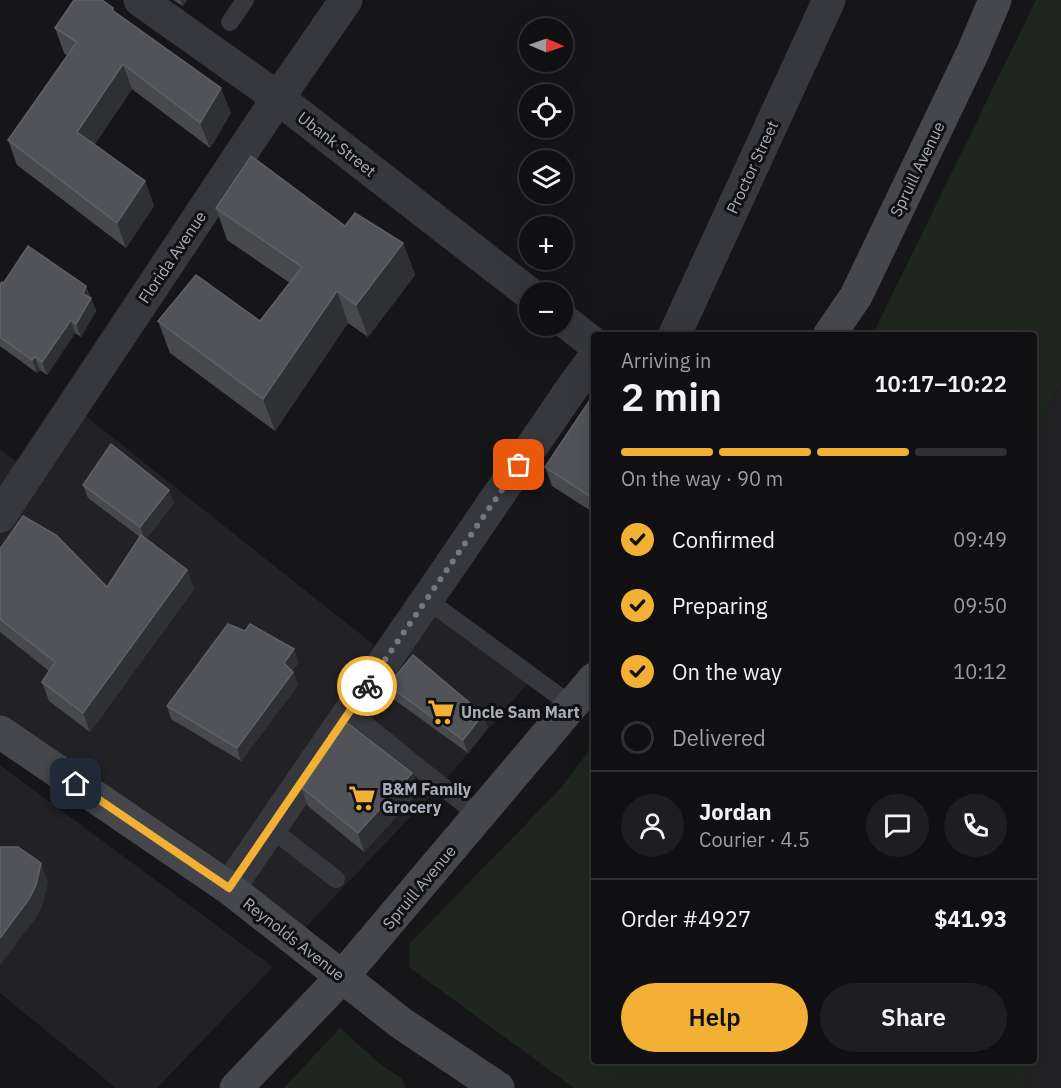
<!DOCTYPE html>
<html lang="en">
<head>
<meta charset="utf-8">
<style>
	:root { --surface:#101012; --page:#1e1e20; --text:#f1f3f6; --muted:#9c9d9f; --line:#303032; --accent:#f2b134 }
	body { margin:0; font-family:"IBM Plex Sans",sans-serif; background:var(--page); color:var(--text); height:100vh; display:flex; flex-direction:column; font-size:22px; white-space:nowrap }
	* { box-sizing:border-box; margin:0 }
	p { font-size:20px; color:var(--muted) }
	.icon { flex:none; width:33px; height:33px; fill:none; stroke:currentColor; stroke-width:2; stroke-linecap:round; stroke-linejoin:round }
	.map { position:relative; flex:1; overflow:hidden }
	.details { position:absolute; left:591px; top:332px; width:446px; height:732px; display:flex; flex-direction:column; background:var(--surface); border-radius:6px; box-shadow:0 6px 24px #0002,0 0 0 2px var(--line) }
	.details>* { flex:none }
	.needle { width:39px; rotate:92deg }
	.controls { position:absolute; left:519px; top:18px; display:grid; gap:12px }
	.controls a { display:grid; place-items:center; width:54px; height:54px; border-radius:50%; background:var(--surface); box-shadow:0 6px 24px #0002,0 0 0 2px var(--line); font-size:30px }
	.pin { position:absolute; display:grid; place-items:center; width:51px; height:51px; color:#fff; margin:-26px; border-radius:12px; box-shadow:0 3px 9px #0006 }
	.courier { position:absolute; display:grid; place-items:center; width:60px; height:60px; margin:-30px; border:4px solid #f2b134; border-radius:50%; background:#fff; color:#222; box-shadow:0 2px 8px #0007 }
	.summary em { font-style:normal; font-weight:600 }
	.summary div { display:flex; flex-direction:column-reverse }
	.summary { display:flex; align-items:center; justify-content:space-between; height:102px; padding:0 30px }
	h1 { font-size:39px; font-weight:600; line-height:45px }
	.bar { display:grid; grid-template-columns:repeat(4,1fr); gap:9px 6px; align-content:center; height:72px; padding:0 30px }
	.bar i { height:8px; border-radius:4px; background:var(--line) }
	.bar .active { background:var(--accent) }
	.bar p { grid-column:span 4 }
	.line { display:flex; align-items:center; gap:15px; padding:0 30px; border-top:2px solid var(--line) }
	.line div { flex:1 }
	.round { display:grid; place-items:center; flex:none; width:63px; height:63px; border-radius:32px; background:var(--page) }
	ol { padding:0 30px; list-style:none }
	li { display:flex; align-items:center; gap:18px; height:66px }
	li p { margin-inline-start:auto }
	li .icon { padding:6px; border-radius:50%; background:var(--accent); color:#111; stroke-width:4 }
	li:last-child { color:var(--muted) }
	li i { width:33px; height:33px; border:3px solid var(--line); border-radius:50% }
	.button { display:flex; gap:12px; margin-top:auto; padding:12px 30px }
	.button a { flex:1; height:69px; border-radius:36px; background:var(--accent); color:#111; font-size:24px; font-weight:600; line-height:69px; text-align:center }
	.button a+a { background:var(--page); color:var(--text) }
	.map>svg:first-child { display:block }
	.built { fill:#222225 }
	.green { fill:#1e261f }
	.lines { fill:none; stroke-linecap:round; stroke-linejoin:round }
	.lane { stroke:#37383d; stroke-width:18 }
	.street { stroke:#37383d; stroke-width:33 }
	.secondary { stroke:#45474d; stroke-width:33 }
	.wall { fill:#47494d }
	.shaded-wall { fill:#2f3033 }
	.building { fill:#525359; stroke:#5f6168; stroke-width:1.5 }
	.done { stroke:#757880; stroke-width:6; stroke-dasharray:0 10.8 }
	.route { stroke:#f2b134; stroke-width:8 }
	.labels { text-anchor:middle; stroke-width:6; stroke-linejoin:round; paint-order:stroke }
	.street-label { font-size:16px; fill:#a8adb8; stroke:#111113 }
	.poi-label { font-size:16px; font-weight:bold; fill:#a8adb8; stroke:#111113; text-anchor:start }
</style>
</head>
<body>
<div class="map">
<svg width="1061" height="1088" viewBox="0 0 1061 1088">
	<rect width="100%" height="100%" fill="#161618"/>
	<g class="built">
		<polygon points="1061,384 1061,1088 1024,1088 1027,1083 1025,1061 1034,1060 1034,434"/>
		<polygon points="73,406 388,656 426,599 533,677 441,785 318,914 295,940 0,732 0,450 30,470"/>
		<polygon points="0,765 273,967 157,1088 116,1088 0,993"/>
	</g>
	<g class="green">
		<polygon points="1036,0 1061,0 1061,384 1034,434 1034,334 873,334"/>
		<polygon points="594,744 594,1060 1025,1061 1027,1083 1024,1088 574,1088 409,967 410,943 560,789"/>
		<polygon points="340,1028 381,1065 401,1078 406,1088 284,1088"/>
	</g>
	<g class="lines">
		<g class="lane">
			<polyline points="230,22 245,0"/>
			<polyline points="426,599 571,705"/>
			<polyline points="350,712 479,816"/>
			<polyline points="270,828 336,879"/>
		</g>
		<g class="street">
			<polyline points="140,0 278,98 530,294"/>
			<polyline points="562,319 594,344"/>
			<polyline points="675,334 829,0"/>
			<polyline points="0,516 278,98 346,0"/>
			<polyline points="229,888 572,388 594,358"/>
		</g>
		<g class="secondary">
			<polyline points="830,334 856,296 973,52 995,0"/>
			<polyline points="0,732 229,888 401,1023 498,1088"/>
			<polyline points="236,1088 342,977 594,679"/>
		</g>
	</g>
	<g class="wall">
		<polygon points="173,0 187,0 183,6"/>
		<polygon points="113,8 114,11 231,113 210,148 132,89 94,145 145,181 154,206 126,248 17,165 8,140 68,56 64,53 55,28"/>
		<polygon points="216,208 403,243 415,275 368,337 348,323 275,431 170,353 158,321 260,321 290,283 227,240"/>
		<polygon points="0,284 3,284 86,286 96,311 81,337 75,333 47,375 40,370 37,373 0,346"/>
		<polygon points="594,394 594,513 552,486 545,467"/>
		<polygon points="83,485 174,503 146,539 187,570 194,589 90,732 49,701 42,682 49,671 0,632 0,549 107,587 140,537 88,498"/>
		<polygon points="299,662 292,671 298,685 241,761 171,719 167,706"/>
		<polygon points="388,685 488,727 468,753 392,698"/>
		<polygon points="412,773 419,792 364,852 308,806 301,787"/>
	</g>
	<g class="shaded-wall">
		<polygon points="180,0 187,0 183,6"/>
		<polygon points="123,64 132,89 86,157 77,132"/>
		<polygon points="221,88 231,113 210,148 200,123"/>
		<polygon points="145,181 154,206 126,248 117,223"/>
		<polygon points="403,243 415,275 368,337 356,305"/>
		<polygon points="86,286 96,311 81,337 76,324 83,294"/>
		<polygon points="337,291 348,323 275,431 263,399"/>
		<polygon points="71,320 75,333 47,375 42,362"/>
		<polygon points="35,357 40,370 37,373 32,360"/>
		<polygon points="169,490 174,503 145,540 140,527"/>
		<polygon points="187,570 194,589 90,732 83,713"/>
		<polygon points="294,649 299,662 289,676 284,663"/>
		<polygon points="293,672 298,685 241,761 237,748"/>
		<polygon points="483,714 488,727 468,753 463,740"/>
		<polygon points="412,773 419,792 364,852 358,833"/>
		<polygon points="41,863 48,882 43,904 36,918 0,965 0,938"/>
	</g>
	<g class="building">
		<polygon points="74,0 102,0 113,8 112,10 221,88 200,123 123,64 77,132 145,181 117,223 8,140 77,42 55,28"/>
		<polygon points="251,156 345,226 355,213 403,243 356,305 337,291 263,399 158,321 196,275 260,321 302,267 216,208"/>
		<polygon points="28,246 86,286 83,294 91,298 76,324 71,320 42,362 35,357 32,360 0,337 0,284 2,282 3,284"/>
		<polygon points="594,394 594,499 545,467"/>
		<polygon points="111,444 169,490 140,527 83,485"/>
		<polygon points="23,516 56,535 107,587 141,535 187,570 83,713 42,682 55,662 0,619 0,549"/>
		<polygon points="228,624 245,631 250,624 294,649 284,663 293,672 237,748 167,706"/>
		<polygon points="413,655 483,714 463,740 388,685"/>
		<polygon points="346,722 412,773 358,833 301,787"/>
		<polygon points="0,847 18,847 41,863 36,885 29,899 0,938"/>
	</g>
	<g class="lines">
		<polyline class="done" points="367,686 519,465"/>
		<polyline class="route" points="76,784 229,888 367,686"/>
	</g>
	<defs>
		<symbol id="supermarket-bare" viewBox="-9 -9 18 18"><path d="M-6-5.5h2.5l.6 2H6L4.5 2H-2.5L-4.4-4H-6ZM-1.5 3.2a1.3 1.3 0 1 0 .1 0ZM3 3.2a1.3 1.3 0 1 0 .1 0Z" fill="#f2b134" stroke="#111113" stroke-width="2.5" paint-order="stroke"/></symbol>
	</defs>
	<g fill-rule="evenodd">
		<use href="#supermarket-bare" x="422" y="693" width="38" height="38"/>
		<use href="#supermarket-bare" x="343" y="779" width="38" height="38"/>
	</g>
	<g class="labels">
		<g class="street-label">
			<text transform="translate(337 144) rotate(38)" y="6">Ubank Street</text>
			<text transform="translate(752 167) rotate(-65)" y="6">Proctor Street</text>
			<text transform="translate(917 169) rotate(-64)" y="6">Spruill Avenue</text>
			<text transform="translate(172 257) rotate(-56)" y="6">Florida Avenue</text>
			<text transform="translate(419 887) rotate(-50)" y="6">Spruill Avenue</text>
			<text transform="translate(294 939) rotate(38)" y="6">Reynolds Avenue</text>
		</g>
		<g class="poi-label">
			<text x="461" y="718">Uncle Sam Mart</text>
			<text x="382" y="795">B&amp;M Family<tspan x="382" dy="18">Grocery</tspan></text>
		</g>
	</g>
</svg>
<div class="controls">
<a><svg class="needle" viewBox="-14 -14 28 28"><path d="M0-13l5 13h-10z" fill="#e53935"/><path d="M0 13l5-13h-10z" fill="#9c9d9f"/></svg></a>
<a><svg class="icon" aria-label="locate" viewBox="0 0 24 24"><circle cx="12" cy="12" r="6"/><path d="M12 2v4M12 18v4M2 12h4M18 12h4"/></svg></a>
<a><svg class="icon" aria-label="layers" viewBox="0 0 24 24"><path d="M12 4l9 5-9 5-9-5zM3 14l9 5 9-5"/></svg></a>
<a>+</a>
<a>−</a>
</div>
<div class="pin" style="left:519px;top:465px;background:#ea580c"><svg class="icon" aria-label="bag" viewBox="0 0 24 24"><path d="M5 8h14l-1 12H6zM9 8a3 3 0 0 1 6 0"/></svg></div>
<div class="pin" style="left:76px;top:784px;background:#1f2937"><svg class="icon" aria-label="home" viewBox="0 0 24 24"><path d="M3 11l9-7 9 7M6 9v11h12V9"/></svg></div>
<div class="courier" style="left:367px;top:686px"><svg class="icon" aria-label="bike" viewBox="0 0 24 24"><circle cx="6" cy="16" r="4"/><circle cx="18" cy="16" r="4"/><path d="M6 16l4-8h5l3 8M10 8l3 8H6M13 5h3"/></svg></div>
<section class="details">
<div class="summary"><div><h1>2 min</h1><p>Arriving in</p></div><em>10:17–10:22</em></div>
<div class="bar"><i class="active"></i><i class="active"></i><i class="active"></i><i></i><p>On the way · 90 m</p></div>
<ol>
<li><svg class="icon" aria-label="check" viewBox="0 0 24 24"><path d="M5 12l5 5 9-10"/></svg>Confirmed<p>09:49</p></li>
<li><svg class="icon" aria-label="check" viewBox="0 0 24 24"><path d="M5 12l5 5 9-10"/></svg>Preparing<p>09:50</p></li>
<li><svg class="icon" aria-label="check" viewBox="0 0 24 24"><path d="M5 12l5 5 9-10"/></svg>On the way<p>10:12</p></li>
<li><i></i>Delivered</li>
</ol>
<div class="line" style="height:108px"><a class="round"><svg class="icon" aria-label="person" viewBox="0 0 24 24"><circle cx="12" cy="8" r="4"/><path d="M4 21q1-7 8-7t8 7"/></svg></a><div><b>Jordan</b><p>Courier · 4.5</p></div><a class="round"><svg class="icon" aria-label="chat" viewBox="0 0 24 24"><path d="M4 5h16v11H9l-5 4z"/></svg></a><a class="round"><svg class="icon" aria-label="phone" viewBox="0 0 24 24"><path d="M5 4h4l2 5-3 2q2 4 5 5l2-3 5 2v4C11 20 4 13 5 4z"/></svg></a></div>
<div class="line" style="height:78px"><div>Order #4927</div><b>$41.93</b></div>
<div class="button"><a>Help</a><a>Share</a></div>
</section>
</div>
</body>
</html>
